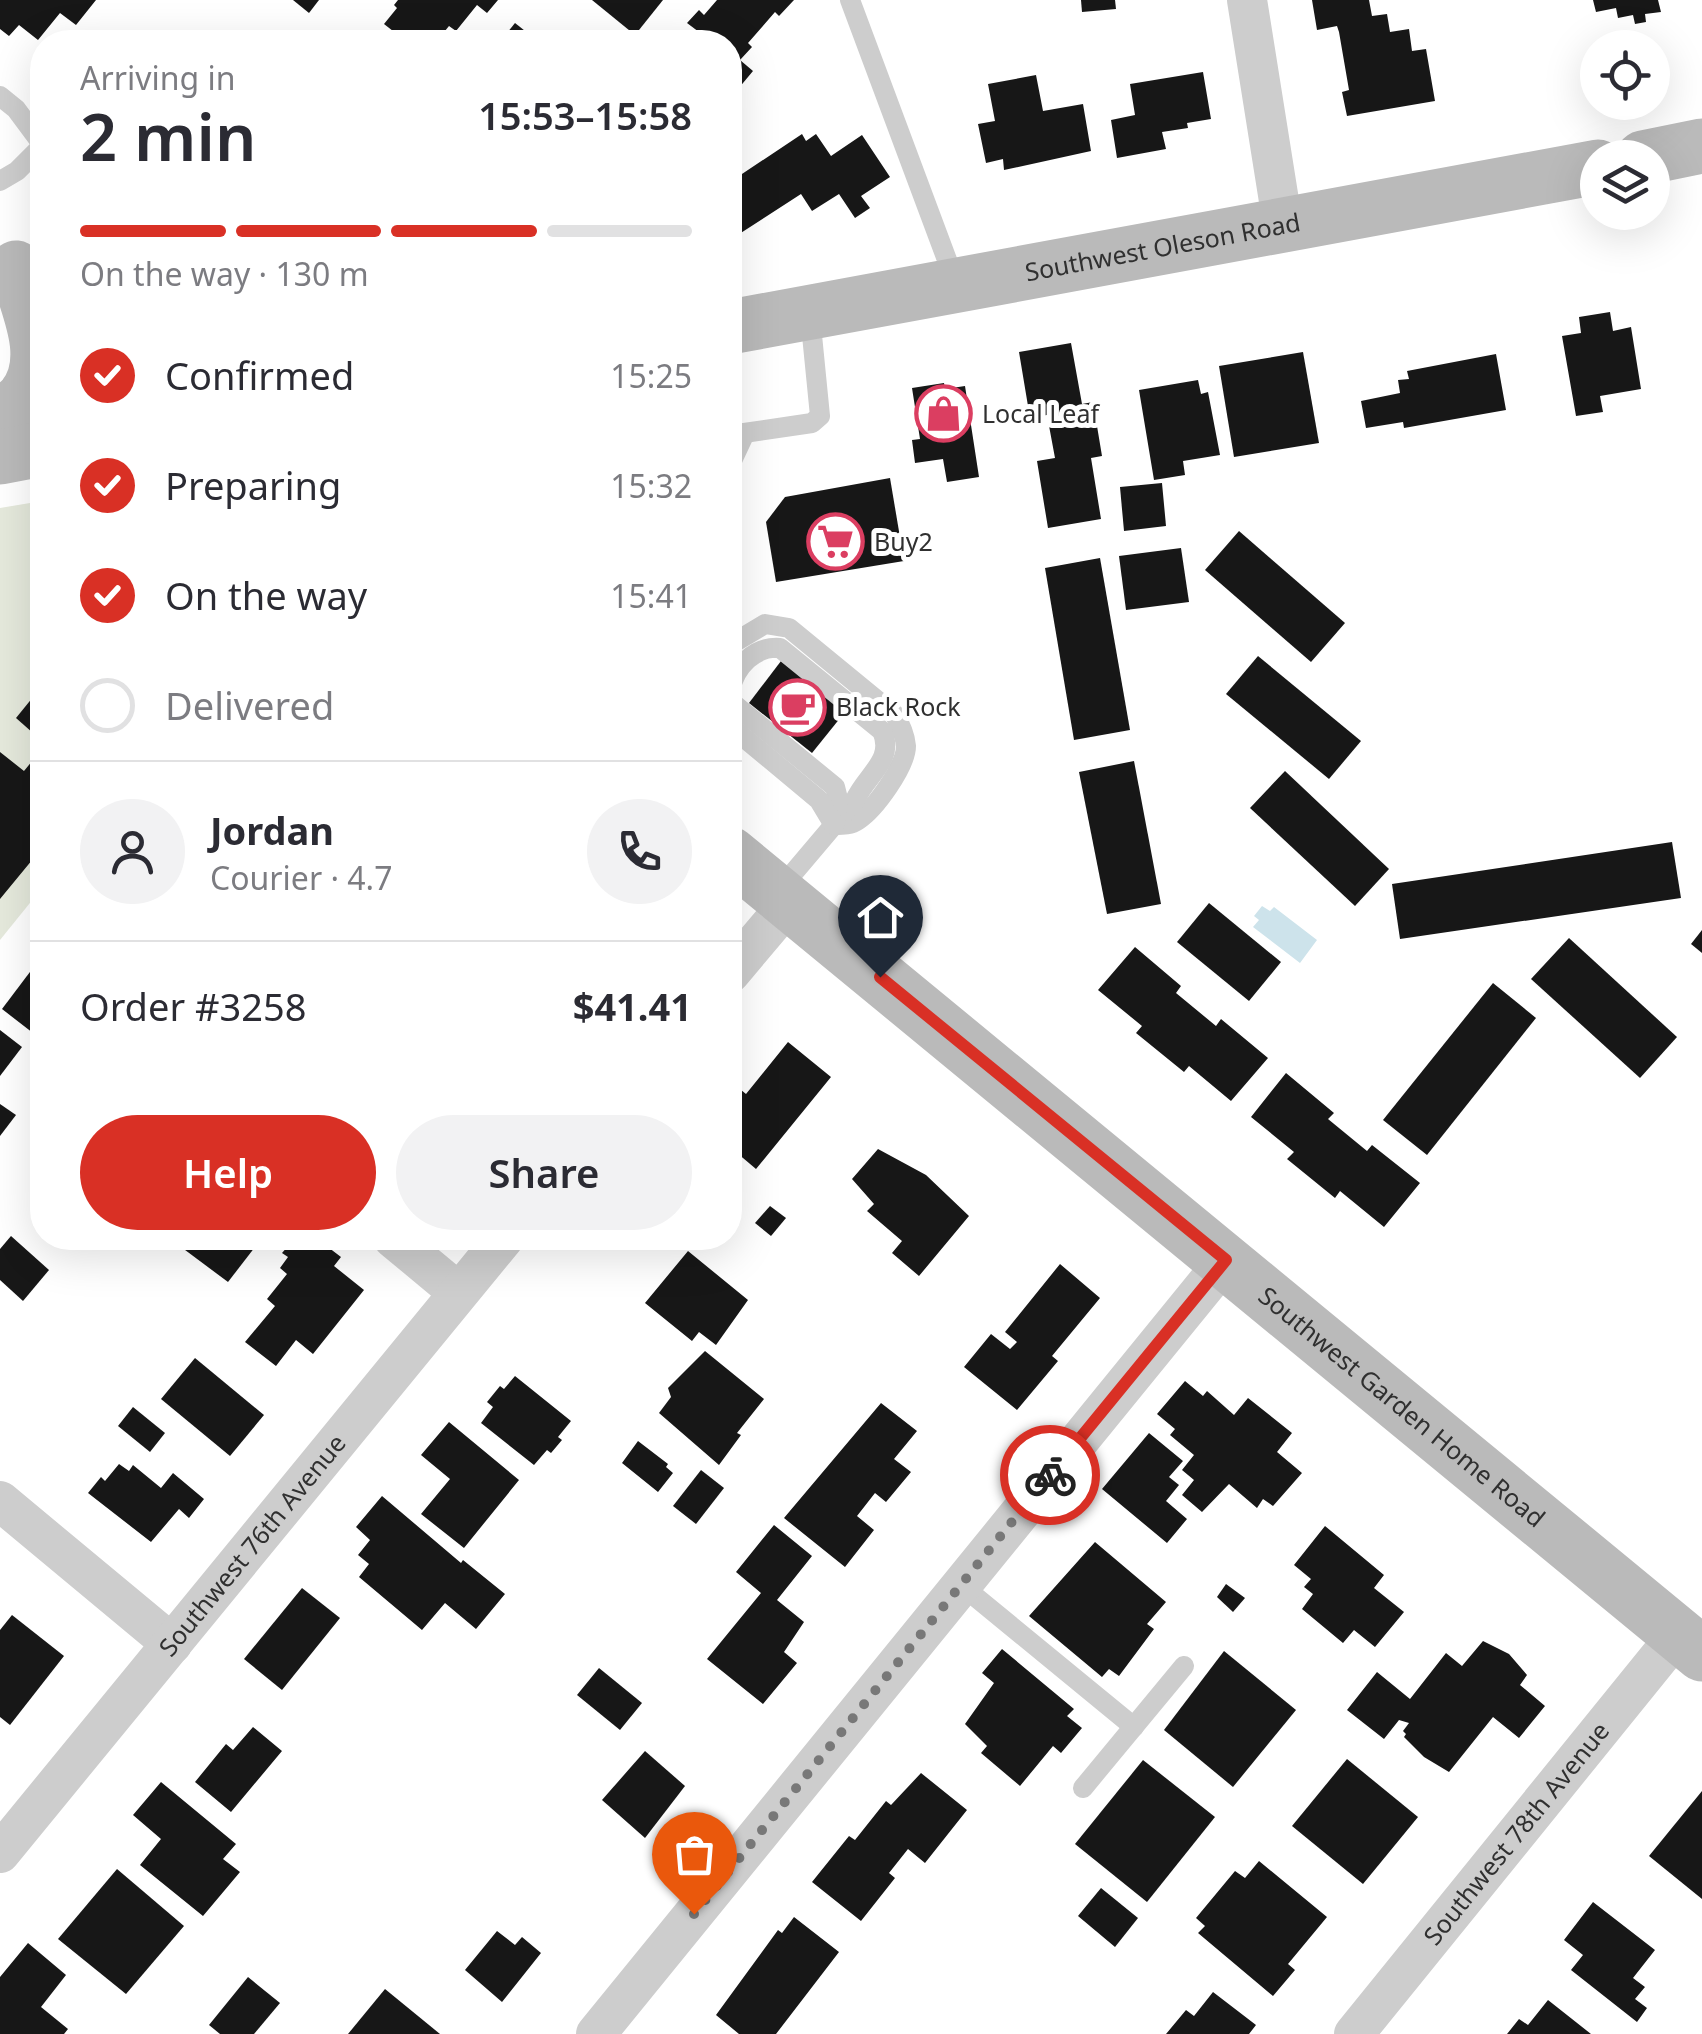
<!DOCTYPE html>
<html lang="en">
<head>
<meta charset="utf-8">
<style>
	:root { --surface:#fff; --page:#f2f2f3; --text:#2b2b33; --muted:#7c7c81; --line:#e1e1e2; --accent:#d93025 }
	body { margin:0; font-family:"Noto Sans",sans-serif; background:var(--page); color:var(--text); height:100vh; display:flex; flex-direction:column; font-size:38px; white-space:nowrap }
	* { box-sizing:border-box; margin:0 }
	p { font-size:32px; color:var(--muted) }
	.icon { flex:none; width:55px; height:55px; fill:none; stroke:currentColor; stroke-width:2; stroke-linecap:round; stroke-linejoin:round }
	.map { position:relative; flex:1; overflow:hidden }
	.drawer { position:absolute; left:30px; top:30px; width:712px; height:1220px; display:flex; flex-direction:column; background:var(--surface); border-radius:40px; box-shadow:0 10px 40px #0002 }
	.drawer>* { flex:none }
	.controls { position:absolute; left:1580px; top:30px; display:grid; gap:20px }
	.controls a { display:grid; place-items:center; width:90px; height:90px; border-radius:50%; background:var(--surface); box-shadow:0 10px 40px #0002; font-size:50px }
	.pin { position:absolute; display:grid; place-items:center; width:85px; height:85px; color:#fff; margin:-102px -42px; border-radius:50% 50% 50% 0; rotate:-45deg; box-shadow:0 0 10px #0007 }
	.pin .icon { rotate:45deg }
	.courier { position:absolute; display:grid; place-items:center; width:100px; height:100px; margin:-50px; border:8px solid #d93025; border-radius:50%; background:#fff; color:#222; box-shadow:0 2px 12px #0007 }
	.head em { font-style:normal; font-weight:600 }
	.head div { display:flex; flex-direction:column-reverse }
	.head { display:flex; align-items:center; justify-content:space-between; height:170px; padding:0 50px }
	h1 { font-size:65px; font-weight:600; line-height:75px }
	.bar { display:grid; grid-template-columns:repeat(4,1fr); gap:15px 10px; align-content:center; height:120px; padding:0 50px }
	.bar i { height:12px; border-radius:8px; background:var(--line) }
	.bar .selected { background:var(--accent) }
	.bar p { grid-column:span 4 }
	.line { display:flex; align-items:center; gap:25px; padding:0 50px; border-top:2px solid var(--line) }
	.line div { flex:1 }
	.round { display:grid; place-items:center; flex:none; width:105px; height:105px; border-radius:52px; background:var(--page) }
	ol { padding:0 50px; list-style:none }
	li { display:flex; align-items:center; gap:30px; height:110px }
	li p { margin-inline-start:auto }
	li .icon { padding:10px; border-radius:50%; background:var(--accent); color:#fff; stroke-width:4 }
	li:last-child { color:var(--muted) }
	li i { width:55px; height:55px; border:5px solid var(--line); border-radius:50% }
	.cta { display:flex; gap:20px; margin-top:auto; padding:20px 50px }
	.cta a { flex:1; height:115px; border-radius:60px; background:var(--accent); color:#fff; font-size:40px; font-weight:600; line-height:115px; text-align:center }
	.cta a+a { background:var(--page); color:var(--text) }
	.map>svg:first-child { display:block }
	.green { fill:#e5e9dc }
	.water { fill:#cde3eb }
	.building { fill:#171717 }
	.lines { fill:none; stroke-linecap:round; stroke-linejoin:round }
	.service { stroke:#cdcdcd; stroke-width:20 }
	.minor { stroke:#cdcdcd; stroke-width:40 }
	.secondary { stroke:#bababa; stroke-width:55 }
	.done { stroke:#787878; stroke-width:10; stroke-dasharray:0 18 }
	.route { stroke:#d93025; stroke-width:12 }
	.labels { text-anchor:middle; stroke-width:10; stroke-linejoin:round; paint-order:stroke }
	.street-label { font-size:25px; fill:#303030; stroke:#fff }
	.poi-label { font-size:25px; fill:#303030; stroke:#fff; text-anchor:start }
</style>
</head>
<body>
<div class="map">
<svg width="1702" height="2034" viewBox="0 0 1702 2034">
	<rect width="100%" height="100%" fill="#fff"/>
	<polygon class="green" points="42,501 42,888 0,940 0,508"/>
	<polygon class="water" points="1262,906 1270,911 1274,907 1317,940 1300,963 1253,927 1259,920 1254,916"/>
	<g class="building">
		<polygon points="0,0 96,0 76,25 60,13 38,40 19,25 9,36 0,29"/>
		<polygon points="293,0 319,0 309,13"/>
		<polygon points="398,0 498,0 487,13 477,5 456,31 449,26 436,42 407,42 384,24 397,8 394,5"/>
		<polygon points="592,0 663,0 635,35"/>
		<polygon points="717,0 794,0 779,16 775,12 748,43 752,47 740,60 753,71 733,95 730,42 690,42 699,32 687,23 699,10 704,15"/>
		<polygon points="1081,0 1115,0 1116,9 1082,12"/>
		<polygon points="1312,0 1369,0 1372,16 1387,14 1390,32 1409,29 1412,51 1426,49 1435,101 1347,116 1342,92 1349,90 1339,32 1337,26 1317,30"/>
		<polygon points="1593,0 1658,0 1661,12 1645,14 1646,22 1635,24 1633,15 1618,18 1616,8 1596,12"/>
		<polygon points="515,23 539,42 500,42"/>
		<polygon points="1203,72 1211,119 1187,123 1188,128 1162,132 1166,149 1117,158 1111,120 1135,115 1130,84"/>
		<polygon points="1036,75 1043,111 1083,104 1091,151 1004,170 1003,159 986,163 978,124 995,121 988,84"/>
		<polygon points="802,134 806,141 816,134 831,156 862,135 890,177 861,196 870,208 855,218 839,194 812,211 801,194 733,238 730,233 730,182"/>
		<polygon points="1610,312 1613,331 1631,327 1641,389 1600,396 1603,412 1576,416 1562,336 1581,333 1579,317"/>
		<polygon points="1071,343 1082,404 1093,402 1102,456 1091,458 1101,519 1048,528 1037,461 1055,458 1047,415 1030,418 1019,352"/>
		<polygon points="1303,352 1319,443 1234,457 1219,366"/>
		<polygon points="1496,354 1506,410 1404,428 1403,422 1366,428 1361,401 1400,393 1398,380 1409,379 1407,371"/>
		<polygon points="1198,380 1201,394 1208,392 1220,455 1183,461 1185,475 1154,480 1139,390"/>
		<polygon points="944,383 945,389 965,386 979,477 947,482 943,459 915,463 912,440 920,439 912,388"/>
		<polygon points="890,478 904,561 776,582 766,522 785,497"/>
		<polygon points="1162,483 1166,526 1124,531 1120,487"/>
		<polygon points="1239,531 1345,623 1311,662 1205,570"/>
		<polygon points="1181,548 1189,602 1126,610 1119,556"/>
		<polygon points="1100,558 1130,730 1074,740 1045,568"/>
		<polygon points="1258,656 1361,741 1329,779 1226,694"/>
		<polygon points="781,661 845,712 812,753 749,703"/>
		<polygon points="42,686 42,741 16,718"/>
		<polygon points="42,749 42,848 0,899 0,752 24,771"/>
		<polygon points="1134,761 1161,904 1107,914 1079,772"/>
		<polygon points="1285,771 1389,869 1355,906 1250,808"/>
		<polygon points="1672,842 1681,898 1400,939 1392,884"/>
		<polygon points="1209,903 1281,962 1249,1001 1177,942"/>
		<polygon points="1702,930 1702,953 1691,944"/>
		<polygon points="1569,938 1677,1037 1640,1078 1531,979"/>
		<polygon points="1135,947 1181,986 1176,993 1216,1026 1221,1019 1268,1058 1231,1101 1189,1066 1184,1072 1136,1033 1142,1026 1098,990"/>
		<polygon points="42,956 42,1040 2,1009"/>
		<polygon points="1493,983 1536,1018 1427,1155 1383,1120"/>
		<polygon points="0,1030 22,1047 0,1076"/>
		<polygon points="788,1042 831,1077 756,1169 730,1147 730,1081 746,1094"/>
		<polygon points="1286,1073 1334,1113 1328,1119 1367,1151 1372,1145 1420,1183 1384,1227 1340,1191 1335,1198 1287,1159 1294,1152 1251,1117"/>
		<polygon points="0,1104 16,1115 0,1136"/>
		<polygon points="878,1149 926,1175 969,1216 919,1276 892,1253 902,1241 867,1211 874,1204 852,1179"/>
		<polygon points="770,1206 786,1218 771,1236 755,1223"/>
		<polygon points="11,1236 49,1270 23,1301 0,1280 0,1249"/>
		<polygon points="169,1238 262,1238 228,1282"/>
		<polygon points="295,1238 316,1238 341,1257 334,1266 364,1290 313,1354 296,1340 276,1366 245,1342 275,1306 267,1299 287,1274 280,1268 288,1257 282,1253"/>
		<polygon points="688,1251 748,1300 716,1345 699,1332 692,1341 645,1303"/>
		<polygon points="1060,1264 1100,1298 1052,1356 1058,1361 1017,1410 964,1367 991,1334 1010,1349 1017,1342 1005,1332"/>
		<polygon points="705,1351 764,1399 737,1433 741,1435 719,1465 659,1413 671,1397 668,1388"/>
		<polygon points="195,1358 264,1415 230,1456 161,1399"/>
		<polygon points="515,1376 571,1421 558,1437 562,1440 551,1453 547,1450 534,1465 481,1423 493,1407 487,1402 500,1386 504,1389"/>
		<polygon points="1185,1381 1203,1396 1207,1391 1234,1415 1248,1398 1292,1433 1277,1452 1302,1473 1273,1506 1263,1499 1257,1508 1229,1484 1202,1512 1182,1495 1194,1480 1182,1470 1194,1455 1170,1435 1175,1429 1157,1414"/>
		<polygon points="881,1403 917,1431 894,1459 911,1472 886,1502 875,1493 857,1516 874,1530 845,1567 784,1518"/>
		<polygon points="133,1407 165,1433 150,1452 118,1426"/>
		<polygon points="449,1422 519,1480 464,1548 421,1514 450,1479 421,1455"/>
		<polygon points="1149,1433 1183,1461 1169,1477 1179,1485 1166,1501 1187,1519 1167,1543 1102,1489"/>
		<polygon points="638,1441 668,1464 666,1467 673,1473 658,1492 622,1463"/>
		<polygon points="119,1464 129,1471 133,1465 161,1488 173,1473 204,1499 189,1518 179,1509 151,1542 88,1493 101,1477 105,1481"/>
		<polygon points="701,1470 724,1488 696,1524 673,1506"/>
		<polygon points="382,1496 461,1563 463,1560 505,1594 476,1629 445,1603 422,1630 359,1577 369,1564 358,1555 370,1540 356,1527"/>
		<polygon points="774,1525 812,1556 777,1600 804,1622 784,1652 797,1663 763,1704 707,1659 761,1593 736,1572"/>
		<polygon points="1325,1526 1384,1575 1374,1588 1404,1612 1375,1647 1354,1630 1343,1643 1302,1609 1313,1594 1304,1587 1311,1579 1294,1565"/>
		<polygon points="1095,1542 1166,1602 1147,1624 1154,1629 1119,1676 1109,1669 1102,1677 1029,1616"/>
		<polygon points="1226,1584 1245,1598 1233,1612 1217,1597"/>
		<polygon points="302,1588 340,1618 282,1690 244,1659"/>
		<polygon points="12,1615 64,1656 10,1725 0,1717 0,1630"/>
		<polygon points="1483,1641 1509,1654 1527,1675 1520,1685 1545,1706 1519,1738 1493,1717 1449,1772 1424,1757 1404,1737 1406,1734 1403,1731 1409,1723 1399,1720 1384,1739 1347,1710 1377,1672 1410,1699 1446,1653 1462,1666"/>
		<polygon points="1002,1649 1074,1709 1067,1716 1082,1728 1061,1753 1053,1746 1020,1786 981,1753 987,1746 965,1724 994,1683 982,1673"/>
		<polygon points="1224,1651 1296,1710 1233,1787 1164,1730"/>
		<polygon points="599,1668 642,1703 620,1730 577,1695"/>
		<polygon points="253,1727 282,1751 231,1812 195,1782 226,1744 233,1750"/>
		<polygon points="645,1751 685,1786 645,1838 602,1800"/>
		<polygon points="1347,1759 1418,1817 1363,1884 1292,1826"/>
		<polygon points="1143,1760 1215,1817 1147,1902 1075,1844"/>
		<polygon points="921,1773 967,1810 925,1863 908,1849 889,1873 895,1878 861,1921 812,1882 849,1836 855,1840 886,1801 891,1805"/>
		<polygon points="161,1782 236,1844 223,1859 240,1872 203,1916 140,1865 161,1839 133,1815"/>
		<polygon points="1702,1791 1702,1899 1649,1856"/>
		<polygon points="1259,1861 1327,1917 1288,1964 1295,1970 1273,1996 1198,1933 1205,1926 1196,1918 1235,1871 1245,1878"/>
		<polygon points="117,1869 184,1926 126,1994 58,1939"/>
		<polygon points="1101,1888 1138,1918 1115,1947 1078,1916"/>
		<polygon points="1593,1902 1655,1950 1633,1978 1645,1987 1635,1999 1647,2008 1637,2022 1571,1970 1583,1955 1564,1940"/>
		<polygon points="794,1917 839,1952 776,2034 739,2034 716,2015 778,1930 782,1933"/>
		<polygon points="497,1931 515,1945 522,1937 541,1953 502,2002 465,1970"/>
		<polygon points="28,1943 66,1975 41,2007 68,2029 64,2034 0,2034 0,1977"/>
		<polygon points="248,1977 280,2003 254,2034 220,2034 209,2025"/>
		<polygon points="385,1989 440,2034 348,2034"/>
		<polygon points="1213,1992 1256,2025 1249,2034 1166,2034 1186,2010 1194,2016"/>
		<polygon points="1548,2000 1591,2034 1507,2034 1519,2019 1528,2025"/>
	</g>
	<g class="lines">
		<g class="service">
			<polyline points="850,0 956,284"/>
			<polyline points="0,96 16,109 42,144"/>
			<polyline points="0,181 17,171 42,146"/>
			<polyline points="730,435 812,423 820,416 810,315"/>
			<polyline points="730,465 745,433"/>
			<path d="M730,645L765,624L789,628L895,715C900,725 905,734 906,746C906,766 875,809 858,820C851,825 843,825 834,825"/>
			<path d="M730,691C735,666 755,646 780,648L882,731C895,760 867,774 855,800L778,891"/>
			<polyline points="730,701 835,787 838,799 835,823"/>
			<polyline points="730,726 819,800 834,825"/>
			<polyline points="961,1585 1134,1727"/>
			<polyline points="1083,1788 1184,1666"/>
		</g>
		<g class="minor">
			<polyline points="1247,0 1283,226"/>
			<polyline points="730,973 789,903"/>
			<polyline points="393,1238 458,1292"/>
			<polyline points="0,1501 172,1644"/>
			<path id="s1" d="M0,1853L504,1238"/>
			<polyline points="596,2034 1226,1260"/>
			<path id="s2" d="M1354,2034L1678,1634"/>
		</g>
		<g class="secondary">
			<polyline points="1643,158 1702,146"/>
			<path id="s3" d="M730,327L1598,167"/>
			<path d="M0,418C8,412 17,405 24,397C54,360 28,307 16,268"/>
			<polyline points="0,457 42,449"/>
			<path id="s4" d="M730,854L1702,1654"/>
		</g>
	</g>
	<g class="lines">
		<polyline class="done" points="694,1914 1050,1475"/>
		<polyline class="route" points="880,977 1226,1260 1050,1475"/>
	</g>
	<defs>
		<symbol id="shop-ring" viewBox="-11 -11 22 22"><circle r="9.5" fill="#fff" stroke="#db3e61" stroke-width="1.5"/><path d="M-5-2.5h2.3a2.7 3.5 0 0 1 5.4 0H5L5.5 6h-11ZM-1.5-2.5h3a1.5 2.3 0 0 0-3 0Z" fill="#db3e61"/></symbol>
		<symbol id="supermarket-ring" viewBox="-11 -11 22 22"><circle r="9.5" fill="#fff" stroke="#db3e61" stroke-width="1.5"/><path d="M-6-5.5h2.5l.6 2H6L4.5 2H-2.5L-4.4-4H-6ZM-1.5 3.2a1.3 1.3 0 1 0 .1 0ZM3 3.2a1.3 1.3 0 1 0 .1 0Z" fill="#db3e61"/></symbol>
		<symbol id="cafe-ring" viewBox="-11 -11 22 22"><circle r="9.5" fill="#fff" stroke="#db3e61" stroke-width="1.5"/><path d="M-5.5-4.5H6V0H3Q3 3.5 0 3.5H-2.5Q-5.5 3.5-5.5 0ZM3-3.2v2h1.7v-2ZM-6 4.5H4V6H-6Z" fill="#db3e61"/></symbol>
	</defs>
	<g fill-rule="evenodd">
		<use href="#shop-ring" x="912" y="382" width="63" height="63"/>
		<use href="#supermarket-ring" x="804" y="510" width="63" height="63"/>
		<use href="#cafe-ring" x="766" y="676" width="63" height="63"/>
	</g>
	<g class="labels">
		<g class="street-label">
			<text dy="9" stroke="none"><textPath href="#s3" startOffset="440">Southwest Oleson Road</textPath></text>
			<text dy="9" stroke="none"><textPath href="#s4" startOffset="870">Southwest Garden Home Road</textPath></text>
			<text dy="9" stroke="none"><textPath href="#s1" startOffset="398">Southwest 76th Avenue</textPath></text>
			<text dy="9" stroke="none"><textPath href="#s2" startOffset="258">Southwest 78th Avenue</textPath></text>
		</g>
		<g class="poi-label">
			<text x="982" y="423">Local Leaf</text>
			<text x="874" y="551">Buy2</text>
			<text x="836" y="716">Black Rock</text>
		</g>
	</g>
</svg>
<div class="controls">
<a><svg class="icon" aria-label="locate" viewBox="0 0 24 24"><circle cx="12" cy="12" r="6"/><path d="M12 2v4M12 18v4M2 12h4M18 12h4"/></svg></a>
<a><svg class="icon" aria-label="layers" viewBox="0 0 24 24"><path d="M12 4l9 5-9 5-9-5zM3 14l9 5 9-5"/></svg></a>
</div>
<div class="pin" style="left:694px;top:1914px;background:#ea580c"><svg class="icon" aria-label="bag" viewBox="0 0 24 24"><path d="M5 8h14l-1 12H6zM9 8a3 3 0 0 1 6 0"/></svg></div>
<div class="pin" style="left:880px;top:977px;background:#1f2937"><svg class="icon" aria-label="home" viewBox="0 0 24 24"><path d="M3 11l9-7 9 7M6 9v11h12V9"/></svg></div>
<div class="courier" style="left:1050px;top:1475px"><svg class="icon" aria-label="bike" viewBox="0 0 24 24"><circle cx="6" cy="16" r="4"/><circle cx="18" cy="16" r="4"/><path d="M6 16l4-8h5l3 8M10 8l3 8H6M13 5h3"/></svg></div>
<section class="drawer">
<div class="head"><div><h1>2 min</h1><p>Arriving in</p></div><em>15:53–15:58</em></div>
<div class="bar"><i class="selected"></i><i class="selected"></i><i class="selected"></i><i></i><p>On the way · 130 m</p></div>
<ol>
<li><svg class="icon" aria-label="check" viewBox="0 0 24 24"><path d="M5 12l5 5 9-10"/></svg>Confirmed<p>15:25</p></li>
<li><svg class="icon" aria-label="check" viewBox="0 0 24 24"><path d="M5 12l5 5 9-10"/></svg>Preparing<p>15:32</p></li>
<li><svg class="icon" aria-label="check" viewBox="0 0 24 24"><path d="M5 12l5 5 9-10"/></svg>On the way<p>15:41</p></li>
<li><i></i>Delivered</li>
</ol>
<div class="line" style="height:180px"><a class="round"><svg class="icon" aria-label="person" viewBox="0 0 24 24"><circle cx="12" cy="8" r="4"/><path d="M4 21q1-7 8-7t8 7"/></svg></a><div><b>Jordan</b><p>Courier · 4.7</p></div><a class="round"><svg class="icon" aria-label="phone" viewBox="0 0 24 24"><path d="M5 4h4l2 5-3 2q2 4 5 5l2-3 5 2v4C11 20 4 13 5 4z"/></svg></a></div>
<div class="line" style="height:130px"><div>Order #3258</div><b>$41.41</b></div>
<div class="cta"><a>Help</a><a>Share</a></div>
</section>
</div>
</body>
</html>
